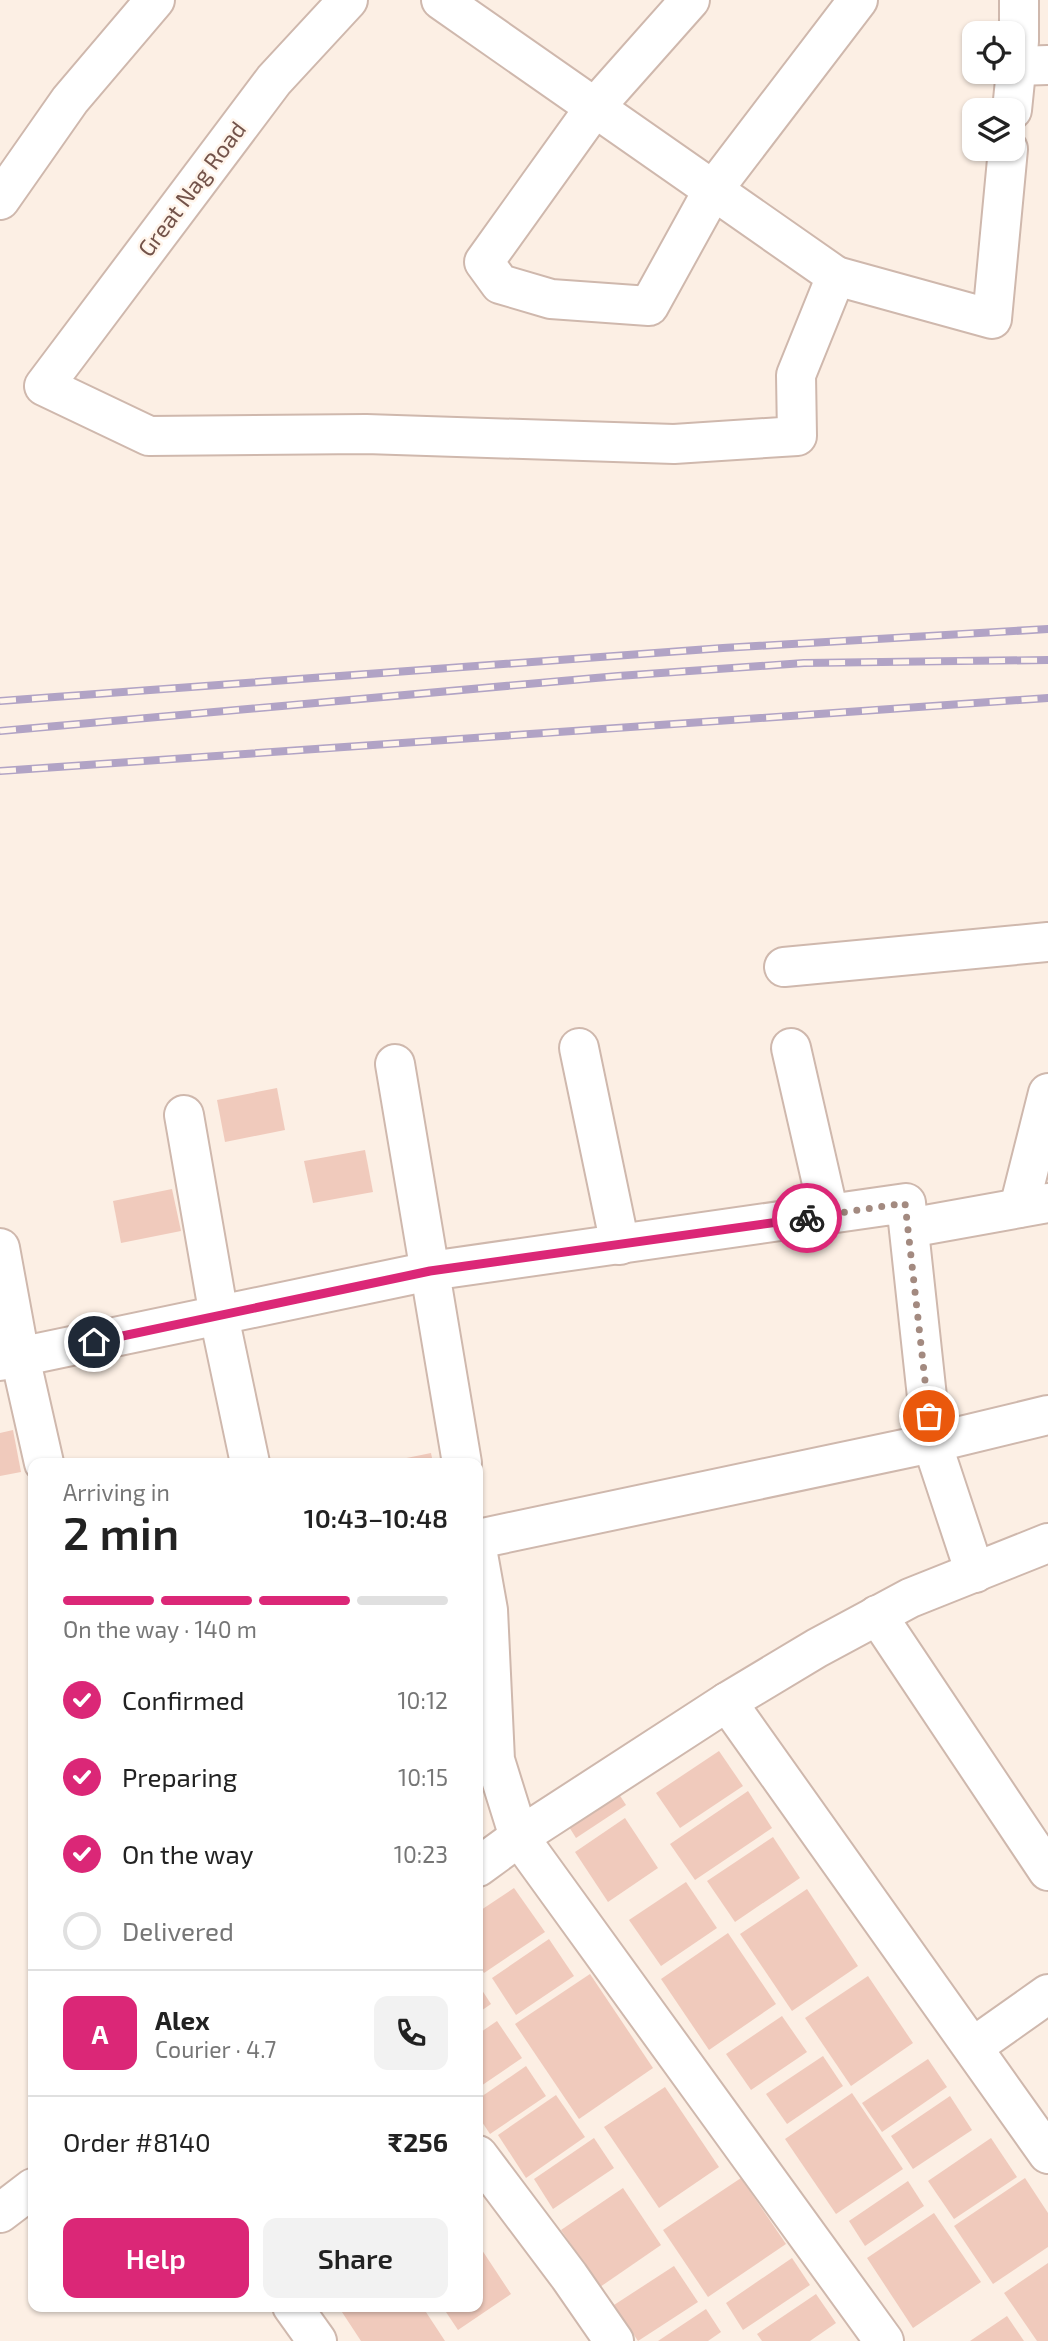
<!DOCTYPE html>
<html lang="en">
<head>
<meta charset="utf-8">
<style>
	:root { --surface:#fff; --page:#f2f2f2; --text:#222; --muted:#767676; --line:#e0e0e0; --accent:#db2777 }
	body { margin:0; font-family:"Exo 2",sans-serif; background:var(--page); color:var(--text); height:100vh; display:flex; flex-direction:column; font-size:26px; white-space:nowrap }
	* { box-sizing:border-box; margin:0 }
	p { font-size:23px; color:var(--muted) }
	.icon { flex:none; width:38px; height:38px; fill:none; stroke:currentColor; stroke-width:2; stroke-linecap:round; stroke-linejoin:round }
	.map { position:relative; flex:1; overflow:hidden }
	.drawer { position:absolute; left:28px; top:1458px; width:455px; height:854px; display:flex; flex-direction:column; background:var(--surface); border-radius:14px; box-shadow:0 2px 5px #0004 }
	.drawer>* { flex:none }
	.controls { position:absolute; left:962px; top:21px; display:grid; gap:14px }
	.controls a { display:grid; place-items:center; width:63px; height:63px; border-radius:14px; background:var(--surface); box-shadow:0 2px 5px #0004; font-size:35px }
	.pin { position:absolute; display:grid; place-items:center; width:60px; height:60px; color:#fff; margin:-30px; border:4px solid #fff; border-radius:50%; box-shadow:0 2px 7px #0007 }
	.courier { position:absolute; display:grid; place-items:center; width:70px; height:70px; margin:-35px; border:5px solid #db2777; border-radius:50%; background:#fff; color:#222; box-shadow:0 2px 9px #0007 }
	.summary em { font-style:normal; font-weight:600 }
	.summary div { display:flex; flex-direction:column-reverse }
	.summary { display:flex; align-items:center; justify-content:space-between; height:119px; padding:0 35px }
	h1 { font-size:46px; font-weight:600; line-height:52px }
	.bar { display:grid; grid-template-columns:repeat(4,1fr); gap:10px 7px; align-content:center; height:84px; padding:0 35px }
	.bar i { height:9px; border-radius:5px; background:var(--line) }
	.bar .active { background:var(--accent) }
	.bar p { grid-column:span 4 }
	.line { display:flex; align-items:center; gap:18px; padding:0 35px; border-top:2px solid var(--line) }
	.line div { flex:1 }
	.round { display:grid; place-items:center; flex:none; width:74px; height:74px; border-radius:14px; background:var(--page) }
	ol { padding:0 35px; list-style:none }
	li { display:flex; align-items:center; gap:21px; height:77px }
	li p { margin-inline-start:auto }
	li .icon { padding:7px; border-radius:50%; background:var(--accent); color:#fff; stroke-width:4 }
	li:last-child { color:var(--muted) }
	li i { width:38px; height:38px; border:4px solid var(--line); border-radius:50% }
	.cta { display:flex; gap:14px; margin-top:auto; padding:14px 35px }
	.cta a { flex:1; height:80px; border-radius:14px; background:var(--accent); color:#fff; font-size:28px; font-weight:600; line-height:80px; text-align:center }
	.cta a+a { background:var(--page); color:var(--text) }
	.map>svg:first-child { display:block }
	.building { fill:#f0cabc }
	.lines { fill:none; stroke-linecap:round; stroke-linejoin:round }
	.minor-casing { stroke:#cfb8ad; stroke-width:42 }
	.minor { stroke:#fff; stroke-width:38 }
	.rail-casing { stroke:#b1a3c5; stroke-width:8 }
	.rail { stroke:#fff4ea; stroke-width:5; stroke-dasharray:16; stroke-linecap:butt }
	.done { stroke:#a38a80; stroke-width:7; stroke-dasharray:0 12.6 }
	.route { stroke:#db2777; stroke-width:9 }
	.labels { text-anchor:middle; stroke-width:5; stroke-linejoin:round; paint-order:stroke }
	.street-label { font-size:23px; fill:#73534a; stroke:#fff4ea }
</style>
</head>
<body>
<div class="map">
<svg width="1048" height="2341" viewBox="0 0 1048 2341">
	<rect width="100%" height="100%" fill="#fcefe4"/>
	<g class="building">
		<polygon points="277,1088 285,1130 225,1142 217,1100"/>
		<polygon points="365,1150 373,1192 313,1203 304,1161"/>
		<polygon points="172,1189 181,1231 121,1243 113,1201"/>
		<polygon points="13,1430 21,1472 0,1476 0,1433"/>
		<polygon points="431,1453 433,1463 387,1463 387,1462"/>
		<polygon points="719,1751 743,1786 680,1828 656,1793"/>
		<polygon points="615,1788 626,1805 576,1838 566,1822"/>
		<polygon points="748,1791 772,1828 695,1880 670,1844"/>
		<polygon points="625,1818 658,1868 608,1902 575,1852"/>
		<polygon points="773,1837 800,1878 735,1922 707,1881"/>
		<polygon points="686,1882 717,1928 661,1966 629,1920"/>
		<polygon points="514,1888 545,1932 484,1973 478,1963 478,1912"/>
		<polygon points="807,1889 858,1966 792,2011 740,1934"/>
		<polygon points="728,1933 776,2004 709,2050 661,1979"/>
		<polygon points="549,1939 574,1976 516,2015 492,1978"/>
		<polygon points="590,1974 653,2068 579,2119 515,2024"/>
		<polygon points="868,1976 913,2043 851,2086 805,2018"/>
		<polygon points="478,1984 491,2004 478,2013"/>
		<polygon points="782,2016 807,2052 751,2090 726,2054"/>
		<polygon points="497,2021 522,2058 478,2088 478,2034"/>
		<polygon points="823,2056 843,2086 787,2124 766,2094"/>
		<polygon points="928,2059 947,2087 882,2132 862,2103"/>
		<polygon points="526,2066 546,2096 490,2134 478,2116 478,2099"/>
		<polygon points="665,2087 719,2167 659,2208 604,2127"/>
		<polygon points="852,2093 903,2169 836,2214 785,2139"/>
		<polygon points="556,2095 585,2137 526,2178 498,2135"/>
		<polygon points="950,2096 972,2130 913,2169 891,2136"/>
		<polygon points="594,2138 614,2168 553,2209 534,2179"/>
		<polygon points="991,2138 1017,2177 954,2219 928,2181"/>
		<polygon points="741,2178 786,2244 708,2297 663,2230"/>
		<polygon points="1025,2178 1048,2213 1048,2247 993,2284 954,2226"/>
		<polygon points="908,2181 924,2206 865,2246 849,2221"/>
		<polygon points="623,2188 661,2245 600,2287 561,2230"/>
		<polygon points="934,2213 981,2282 913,2328 867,2258"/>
		<polygon points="478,2244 511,2294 458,2330 442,2306 478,2306"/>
		<polygon points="792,2258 810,2285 743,2330 726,2303"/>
		<polygon points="1048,2263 1048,2341 1037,2341 1004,2293"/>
		<polygon points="674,2266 698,2302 638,2341 614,2305"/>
		<polygon points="816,2294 836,2323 810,2341 762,2341 757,2334"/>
		<polygon points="338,2306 422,2306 445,2341 361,2341"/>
		<polygon points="706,2309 721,2332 708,2341 658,2341"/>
		<polygon points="1007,2316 1024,2341 970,2341"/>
	</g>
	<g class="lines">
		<defs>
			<g id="minor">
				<polyline points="348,0 274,80 44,386 149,436 366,434 674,444 797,436 796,375 836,276 441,0"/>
				<polyline points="690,0 595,107 484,262 500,284 551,299 649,306 713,190 858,0"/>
				<polyline points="1016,66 1048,65"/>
				<polyline points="1012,110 1019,41 1019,0"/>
				<polyline points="0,200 70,100 155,0"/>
				<polyline points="836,276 992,319 1008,149"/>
				<polyline points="784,967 1048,942"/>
				<polyline points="579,1048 620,1245"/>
				<polyline points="791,1048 829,1214"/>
				<polyline points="395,1064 462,1463"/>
				<polyline points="184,1115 219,1316 250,1463"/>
				<polyline points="1019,1208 1048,1093"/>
				<polyline points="909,1228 1048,1203"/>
				<polyline points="0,1248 20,1357 44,1463"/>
				<polyline points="0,1361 430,1271 906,1203 932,1443 975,1573"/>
				<polyline points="478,1539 932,1443 1048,1415"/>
				<polyline points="478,1554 488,1610 495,1760 519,1837 884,2341"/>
				<polyline points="877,1615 1048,1871"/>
				<polyline points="727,1702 817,1648 910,1598 1048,1543"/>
				<polyline points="478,1867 519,1837 727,1702 1048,2154"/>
				<polyline points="973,2047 1048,1994"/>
				<polyline points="478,2155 569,2276 614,2341"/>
				<polyline points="0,2213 33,2188"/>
				<polyline points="292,2306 317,2341"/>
			</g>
		</defs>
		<use href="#minor" class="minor-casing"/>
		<use href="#minor" class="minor"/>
		<defs>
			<g id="rail">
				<polyline points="0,701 723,648 1048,629"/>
				<polyline points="0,731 618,676 804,663 1048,660"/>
				<polyline points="0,771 1048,698"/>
			</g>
		</defs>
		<use href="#rail" class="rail-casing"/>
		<use href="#rail" class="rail"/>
	</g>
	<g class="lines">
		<polyline class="done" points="807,1218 905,1203 929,1416"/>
		<polyline class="route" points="94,1342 430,1271 807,1218"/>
	</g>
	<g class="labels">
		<g class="street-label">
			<text transform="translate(192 189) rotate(-53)" y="8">Great Nag Road</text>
		</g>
	</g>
</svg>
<div class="controls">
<a><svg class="icon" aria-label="locate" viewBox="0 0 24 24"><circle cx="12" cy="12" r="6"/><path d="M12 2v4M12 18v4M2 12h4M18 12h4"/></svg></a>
<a><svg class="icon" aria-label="layers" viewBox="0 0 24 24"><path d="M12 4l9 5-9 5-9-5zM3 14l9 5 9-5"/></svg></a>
</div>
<div class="pin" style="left:929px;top:1416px;background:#ea580c"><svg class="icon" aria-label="bag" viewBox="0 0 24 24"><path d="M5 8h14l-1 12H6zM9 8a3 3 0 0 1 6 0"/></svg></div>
<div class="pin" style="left:94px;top:1342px;background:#1f2937"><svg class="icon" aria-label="home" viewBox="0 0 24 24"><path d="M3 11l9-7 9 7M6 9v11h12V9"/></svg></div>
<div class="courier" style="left:807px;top:1218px"><svg class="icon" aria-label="bike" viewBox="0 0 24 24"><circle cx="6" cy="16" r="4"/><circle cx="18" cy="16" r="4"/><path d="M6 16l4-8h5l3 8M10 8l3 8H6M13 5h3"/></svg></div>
<section class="drawer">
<div class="summary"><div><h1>2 min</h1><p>Arriving in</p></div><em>10:43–10:48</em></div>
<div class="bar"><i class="active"></i><i class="active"></i><i class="active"></i><i></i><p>On the way · 140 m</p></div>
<ol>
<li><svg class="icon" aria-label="check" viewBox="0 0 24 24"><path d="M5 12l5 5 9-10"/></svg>Confirmed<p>10:12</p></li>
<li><svg class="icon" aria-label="check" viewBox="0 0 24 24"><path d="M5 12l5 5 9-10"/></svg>Preparing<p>10:15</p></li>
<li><svg class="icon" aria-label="check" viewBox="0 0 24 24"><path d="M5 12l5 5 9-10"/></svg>On the way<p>10:23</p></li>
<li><i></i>Delivered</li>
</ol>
<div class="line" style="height:126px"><b class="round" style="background:var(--accent);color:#fff">A</b><div><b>Alex</b><p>Courier · 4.7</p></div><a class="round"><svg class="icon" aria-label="phone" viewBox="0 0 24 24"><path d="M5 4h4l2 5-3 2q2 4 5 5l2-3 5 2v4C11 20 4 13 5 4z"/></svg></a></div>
<div class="line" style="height:91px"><div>Order #8140</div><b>₹256</b></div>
<div class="cta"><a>Help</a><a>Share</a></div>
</section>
</div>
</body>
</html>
